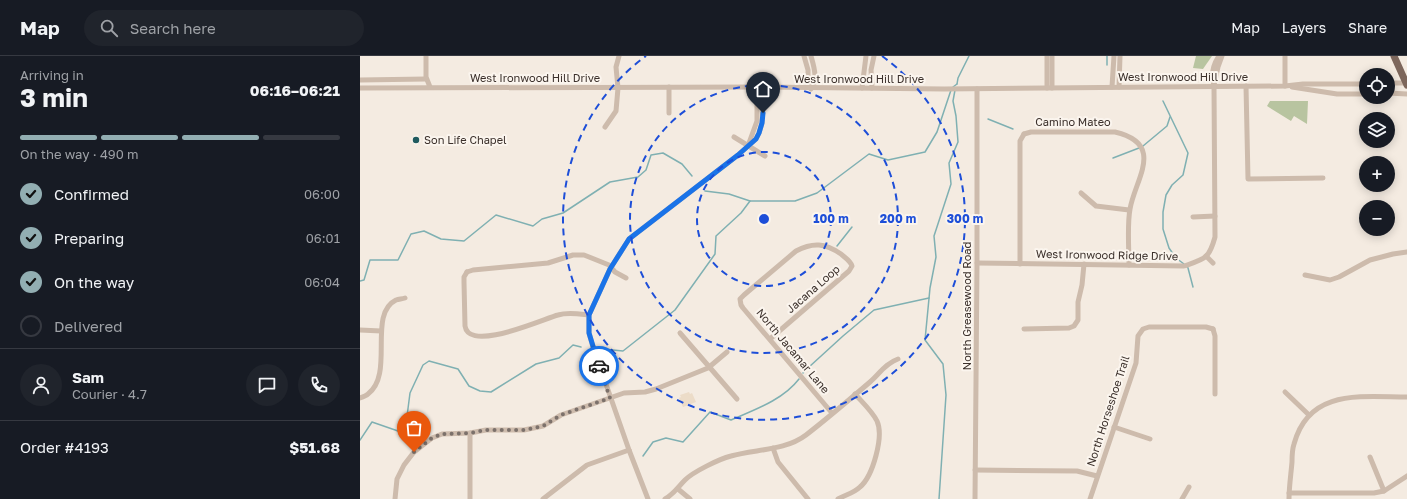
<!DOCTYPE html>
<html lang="en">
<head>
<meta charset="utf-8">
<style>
	:root { --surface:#171b24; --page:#20242c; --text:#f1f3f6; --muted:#9ea1a6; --line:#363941; --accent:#92aeb2 }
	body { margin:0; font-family:"Golos Text",sans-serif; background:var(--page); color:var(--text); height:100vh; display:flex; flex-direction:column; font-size:15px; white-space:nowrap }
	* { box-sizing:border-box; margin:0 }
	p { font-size:13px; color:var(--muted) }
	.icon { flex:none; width:22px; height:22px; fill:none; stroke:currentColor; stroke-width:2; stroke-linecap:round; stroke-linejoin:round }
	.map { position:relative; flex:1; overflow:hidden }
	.side { display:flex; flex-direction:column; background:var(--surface); width:360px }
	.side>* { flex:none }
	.tools { position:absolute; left:999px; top:12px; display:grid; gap:8px }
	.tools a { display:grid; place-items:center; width:36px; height:36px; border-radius:50%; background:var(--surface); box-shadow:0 2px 10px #0003; font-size:20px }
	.pin { position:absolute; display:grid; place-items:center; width:34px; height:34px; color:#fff; margin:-41px -17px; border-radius:50% 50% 50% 0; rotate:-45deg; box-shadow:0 0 4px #0007 }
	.pin .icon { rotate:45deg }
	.courier { position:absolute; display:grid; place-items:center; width:40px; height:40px; margin:-20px; border:3px solid #1a73e8; border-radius:50%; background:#fff; color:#222; box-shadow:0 1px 5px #0007 }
	.head em { font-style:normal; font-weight:700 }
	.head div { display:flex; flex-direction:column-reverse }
	.head { display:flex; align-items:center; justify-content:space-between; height:68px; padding:0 20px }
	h1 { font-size:26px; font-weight:700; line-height:30px }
	.bar { display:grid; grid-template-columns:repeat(4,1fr); gap:6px 4px; align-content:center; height:48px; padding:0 20px }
	.bar i { height:5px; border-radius:3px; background:var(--line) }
	.bar .current { background:var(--accent) }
	.bar p { grid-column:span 4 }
	.line { display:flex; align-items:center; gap:10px; padding:0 20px; border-top:1px solid var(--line) }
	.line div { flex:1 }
	.round { display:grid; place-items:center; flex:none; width:42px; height:42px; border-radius:21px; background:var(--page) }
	ol { padding:0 20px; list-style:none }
	li { display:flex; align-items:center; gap:12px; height:44px }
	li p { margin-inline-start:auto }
	li .icon { padding:4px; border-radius:50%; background:var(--accent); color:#111; stroke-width:4 }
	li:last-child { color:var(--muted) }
	li i { width:22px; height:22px; border:2px solid var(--line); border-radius:50% }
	header { display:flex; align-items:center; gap:24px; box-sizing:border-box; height:56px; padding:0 20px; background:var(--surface); border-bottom:1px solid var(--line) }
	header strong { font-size:19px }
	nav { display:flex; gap:22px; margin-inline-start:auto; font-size:14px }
	.search { width:280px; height:36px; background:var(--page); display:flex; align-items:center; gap:10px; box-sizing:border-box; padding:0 14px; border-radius:22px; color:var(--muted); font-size:15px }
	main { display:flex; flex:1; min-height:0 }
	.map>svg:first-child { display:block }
	.green { fill:#b8c4a0 }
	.plaza { fill:#ecdcc8 }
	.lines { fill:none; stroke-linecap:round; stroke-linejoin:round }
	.stream { stroke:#7fb0b2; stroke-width:1.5 }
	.minor { stroke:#cdbbac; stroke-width:5 }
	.major { stroke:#7d675c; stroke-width:7 }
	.done { stroke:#7c716b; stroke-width:4; stroke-dasharray:0 7.2 }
	.route { stroke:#1a73e8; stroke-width:5 }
	.ring { fill:none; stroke:#1d4ed8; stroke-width:2; stroke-dasharray:7 5 }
	.poi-dot { fill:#1f5a5e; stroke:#fbf5ee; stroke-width:1.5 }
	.labels { text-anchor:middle; stroke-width:4; stroke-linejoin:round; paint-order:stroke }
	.street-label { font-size:11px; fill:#3b302b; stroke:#fbf5ee }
	.poi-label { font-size:11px; fill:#3b302b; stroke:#fbf5ee; text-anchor:start }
	.centre { fill:#1d4ed8; stroke:#fbf5ee; stroke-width:2 }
	.ring-label { font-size:12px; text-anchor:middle; font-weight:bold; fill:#1d4ed8; stroke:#fbf5ee; stroke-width:4; stroke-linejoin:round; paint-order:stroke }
</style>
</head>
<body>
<header>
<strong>Map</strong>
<div class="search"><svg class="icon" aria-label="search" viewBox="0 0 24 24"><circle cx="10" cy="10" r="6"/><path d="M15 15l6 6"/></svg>Search here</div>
<nav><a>Map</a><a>Layers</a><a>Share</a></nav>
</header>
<main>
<section class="side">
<div class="head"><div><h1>3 min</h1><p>Arriving in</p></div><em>06:16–06:21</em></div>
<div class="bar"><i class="current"></i><i class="current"></i><i class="current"></i><i></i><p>On the way · 490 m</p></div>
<ol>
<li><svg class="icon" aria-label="check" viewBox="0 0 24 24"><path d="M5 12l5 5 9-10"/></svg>Confirmed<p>06:00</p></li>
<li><svg class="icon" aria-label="check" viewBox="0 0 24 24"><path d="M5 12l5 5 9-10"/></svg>Preparing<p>06:01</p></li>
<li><svg class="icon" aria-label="check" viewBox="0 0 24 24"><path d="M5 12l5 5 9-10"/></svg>On the way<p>06:04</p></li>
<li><i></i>Delivered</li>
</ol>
<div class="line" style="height:72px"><a class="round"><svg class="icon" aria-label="person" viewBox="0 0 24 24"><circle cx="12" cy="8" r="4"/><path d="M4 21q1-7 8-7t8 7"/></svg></a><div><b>Sam</b><p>Courier · 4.7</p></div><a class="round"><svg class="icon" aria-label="chat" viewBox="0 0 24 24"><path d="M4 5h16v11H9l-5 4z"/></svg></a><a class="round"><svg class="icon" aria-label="phone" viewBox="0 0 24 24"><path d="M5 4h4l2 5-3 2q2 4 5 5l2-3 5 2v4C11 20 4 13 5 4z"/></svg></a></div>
<div class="line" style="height:52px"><div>Order #4193</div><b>$51.68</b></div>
</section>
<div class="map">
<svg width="1047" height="443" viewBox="0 0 1047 443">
	<rect width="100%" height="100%" fill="#f4ebe1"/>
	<g class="green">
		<polygon points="836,0 852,0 843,13 833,12"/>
		<polygon points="910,45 948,45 947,68 934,60 931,65 907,50"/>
	</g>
	<polygon class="plaza" points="329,336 330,338 332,337 336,346 323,351 319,342 321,341 320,339"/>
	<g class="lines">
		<g class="stream">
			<polyline points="747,9 747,0"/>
			<polyline points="597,28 598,22 609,0"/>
			<polyline points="593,31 597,28"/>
			<polyline points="803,45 828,97 823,119 812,129 806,139 803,156 803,173 809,192 816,202 824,208"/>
			<polyline points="628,63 653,73"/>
			<polyline points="783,90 807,70 810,61"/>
			<polyline points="753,102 779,92"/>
			<polyline points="345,135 369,138 390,145"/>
			<polyline points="477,190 492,171"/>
			<polyline points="827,210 828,212 833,231"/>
			<polyline points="0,225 4,224 10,204 38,204 51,178 64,175 81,183 104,185 136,159 173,170 182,163 203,157 250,126 278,121 286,114 291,99 303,97 322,108 332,120"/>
			<polyline points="243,293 263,295 315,254 355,198 356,180 381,157 390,145 435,145 457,137 509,98 528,104 565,96 577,76 591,34"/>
			<polyline points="443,317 449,311 483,280 514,254 569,242"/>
			<polyline points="0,384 12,366 38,375 46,368 50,337 63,309 69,305 98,313 109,330 120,335 131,336 176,308 199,302 213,289 221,291"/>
			<path d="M283,400L293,386L306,382L323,386L350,356L371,364C394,354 423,344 439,323"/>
			<polyline points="579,443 586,339 583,308 565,284 570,232 576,201 574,180 591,128 589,107 598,86 596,60 593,45 595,34"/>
		</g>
		<g class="minor">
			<polyline points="66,0 66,21 70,31"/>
			<path d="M444,0L448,14V29L451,33C458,22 454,11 451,0"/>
			<polyline points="687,0 687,32"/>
			<polyline points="692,0 692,32"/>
			<polyline points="0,24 66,23"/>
			<polyline points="1028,27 1046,27"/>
			<polyline points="854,29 858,11 862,0"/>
			<polyline points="886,30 888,123 963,122"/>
			<polyline points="925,30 925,0"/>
			<polyline points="309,31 309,57"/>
			<polyline points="752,31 754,0"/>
			<polyline points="759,31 760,0"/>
			<polyline points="932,31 977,38 1006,38"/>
			<polyline points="0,32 397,31 584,33 925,30 943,28 1006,28"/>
			<polyline points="502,32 506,0"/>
			<polyline points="512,32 511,14 514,0"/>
			<polyline points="1028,37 1047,38"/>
			<polyline points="245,71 256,55 258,32 256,11 259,0"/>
			<path d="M664,78L671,76H755C806,88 775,123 770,153C767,169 769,193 769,209"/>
			<polyline points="374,81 405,100"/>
			<polyline points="389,87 397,65 397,31"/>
			<polyline points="721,137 736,150 769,154"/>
			<polyline points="833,161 855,160"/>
			<polyline points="846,200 853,207"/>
			<path d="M617,207L824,210C845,203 849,203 855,181L854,30C851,19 852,10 859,0"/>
			<polyline points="660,208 660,85 664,78"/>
			<path d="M107,216L104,221V226L105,270C109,297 183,263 198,259C208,256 219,258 229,259"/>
			<polyline points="107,216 113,214 188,207 213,199 224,199 249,209 255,216 266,222"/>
			<polyline points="945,219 970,224 979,221 1010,204 1033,198 1047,196"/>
			<polyline points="664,273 709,272 714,270 718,264 718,246 722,229 724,208"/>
			<polyline points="853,273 855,280 855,338"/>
			<polyline points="0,274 21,275"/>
			<polyline points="320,277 377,343"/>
			<path d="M410,283L489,215L492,210C490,204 485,202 481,198C465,187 453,186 436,195L384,239L380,243L381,249L383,252L472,357"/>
			<polyline points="925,336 949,359"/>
			<path d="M0,342C3,341 6,340 8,338C35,318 7,258 36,244C39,243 42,243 45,242"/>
			<polyline points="754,371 790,383"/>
			<polyline points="110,377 110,443"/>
			<polyline points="413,392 418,406 448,443"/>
			<polyline points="1010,401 1024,435"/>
			<polyline points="615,414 717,415 737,420"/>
			<polyline points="318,433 330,443"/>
			<polyline points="929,437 1014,437 1024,435 1047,420"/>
			<polyline points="35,443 37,423 44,409 54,396 72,382 82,378 110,377 126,374 164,374 183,370 201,359 264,337 285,336 296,333 348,312 367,296"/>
			<polyline points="183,443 227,409 269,394"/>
			<polyline points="288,443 269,394 233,291 229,277 229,259 250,213 269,183 378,99 396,83 399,77 402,67 404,32"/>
			<path d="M305,443C314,438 318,431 325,424C333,416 359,403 371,400C395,393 425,395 446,379C468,362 489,344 510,326C519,318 526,307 538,303"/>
			<path d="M478,443C485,439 494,437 500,431C513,420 524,380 517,365C512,355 502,346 495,338"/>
			<polyline points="615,443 617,207 617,33"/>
			<polyline points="730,443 776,307 778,280 783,273 789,271 846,271 853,273"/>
			<polyline points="822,443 829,431"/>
			<path d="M929,443C929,431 931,418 932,406C932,400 932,394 934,388C949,332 1002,341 1047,341"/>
		</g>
		<polyline class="major" points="1034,0 1047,29"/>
	</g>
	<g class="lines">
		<polyline class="done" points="54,396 72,382 82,378 110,377 126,374 164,374 183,370 201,359 250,342 239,310"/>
		<polyline class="route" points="239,310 229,277 229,259 250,213 269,183 378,99 396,83 399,77 402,67 403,57"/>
	</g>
	<g class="ring">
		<circle cx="404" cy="163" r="67"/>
		<circle cx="404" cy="163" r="134"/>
		<path d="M522 0A201 201 0 1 1 286 0"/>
	</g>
	<circle class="poi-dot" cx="56" cy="84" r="4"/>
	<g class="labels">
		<g class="street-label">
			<text x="823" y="25">West Ironwood Hill Drive</text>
			<text x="175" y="26">West Ironwood Hill Drive</text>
			<text x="499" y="27">West Ironwood Hill Drive</text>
			<text x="713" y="70">Camino Mateo</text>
			<text transform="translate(747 199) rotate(1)" y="4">West Ironwood Ridge Drive</text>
			<text transform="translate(453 233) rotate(-41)" y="4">Jacana Loop</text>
			<text transform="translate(607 250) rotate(-90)" y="4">North Greasewood Road</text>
			<text transform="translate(433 295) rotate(50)" y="4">North Jacamar Lane</text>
			<text transform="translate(748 355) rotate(-72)" y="4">North Horseshoe Trail</text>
		</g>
		<g class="poi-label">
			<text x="64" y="88">Son Life Chapel</text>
		</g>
	</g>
	<circle cx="404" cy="163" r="6" class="centre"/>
	<g class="ring-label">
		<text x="471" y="167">100 m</text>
		<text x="538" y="167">200 m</text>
		<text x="605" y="167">300 m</text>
	</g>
</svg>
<div class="tools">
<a><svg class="icon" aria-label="locate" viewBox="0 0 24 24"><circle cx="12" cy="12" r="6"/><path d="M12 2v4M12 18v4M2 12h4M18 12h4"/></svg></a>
<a><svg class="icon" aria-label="layers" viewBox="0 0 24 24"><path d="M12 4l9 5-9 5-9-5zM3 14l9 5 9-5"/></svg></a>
<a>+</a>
<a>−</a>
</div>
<div class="pin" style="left:54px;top:396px;background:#ea580c"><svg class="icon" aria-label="bag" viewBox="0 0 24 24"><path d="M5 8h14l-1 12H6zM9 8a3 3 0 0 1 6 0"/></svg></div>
<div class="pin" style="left:403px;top:57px;background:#1f2937"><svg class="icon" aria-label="home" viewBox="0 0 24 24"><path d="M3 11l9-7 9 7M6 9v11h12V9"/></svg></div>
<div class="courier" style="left:239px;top:310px"><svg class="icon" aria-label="car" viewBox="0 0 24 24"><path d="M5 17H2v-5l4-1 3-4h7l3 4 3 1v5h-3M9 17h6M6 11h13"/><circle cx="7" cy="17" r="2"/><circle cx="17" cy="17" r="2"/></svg></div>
</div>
</main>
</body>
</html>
